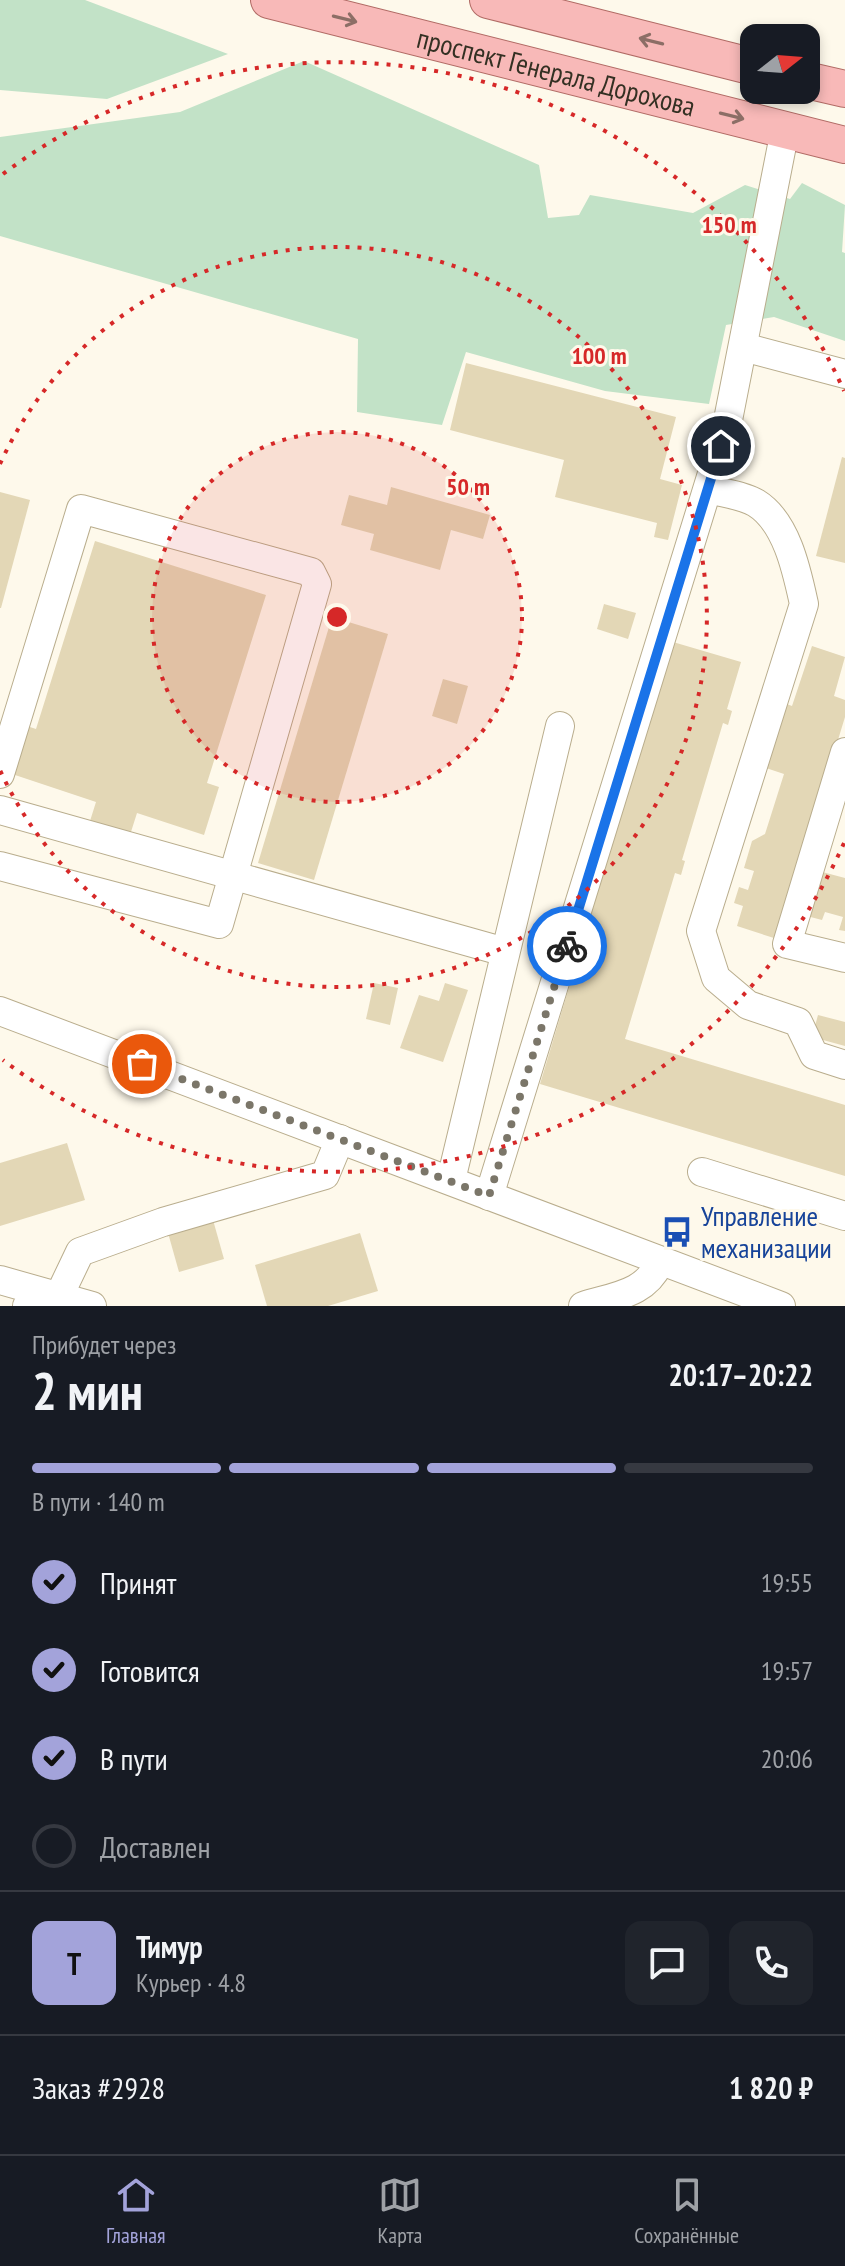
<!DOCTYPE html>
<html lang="ru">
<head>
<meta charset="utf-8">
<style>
	:root { --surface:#171b24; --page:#20242c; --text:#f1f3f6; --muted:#9ea1a6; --line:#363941; --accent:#a3a3da }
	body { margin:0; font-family:"PT Sans Narrow",sans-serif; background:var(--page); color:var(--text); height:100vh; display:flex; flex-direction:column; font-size:30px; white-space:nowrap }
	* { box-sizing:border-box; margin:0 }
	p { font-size:26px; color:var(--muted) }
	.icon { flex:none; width:44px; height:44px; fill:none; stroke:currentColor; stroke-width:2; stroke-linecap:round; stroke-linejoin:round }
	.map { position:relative; height:1306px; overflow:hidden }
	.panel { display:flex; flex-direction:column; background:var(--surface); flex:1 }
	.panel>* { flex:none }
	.needle { width:52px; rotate:73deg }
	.controls { position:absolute; left:740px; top:24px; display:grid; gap:16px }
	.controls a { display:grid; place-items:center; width:80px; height:80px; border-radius:16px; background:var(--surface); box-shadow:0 4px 12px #0003; font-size:40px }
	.pin { position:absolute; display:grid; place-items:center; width:68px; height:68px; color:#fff; margin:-34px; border:4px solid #fff; border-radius:50%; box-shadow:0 2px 8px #0007 }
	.courier { position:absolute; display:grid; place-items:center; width:80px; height:80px; margin:-40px; border:6px solid #1a73e8; border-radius:50%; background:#fff; color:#222; box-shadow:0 2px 10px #0007 }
	.headline em { font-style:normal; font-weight:700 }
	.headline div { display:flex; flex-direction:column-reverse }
	.headline { display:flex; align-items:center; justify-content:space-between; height:136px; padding:0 32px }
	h1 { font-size:52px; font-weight:700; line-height:60px }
	.bar { display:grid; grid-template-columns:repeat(4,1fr); gap:12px 8px; align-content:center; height:96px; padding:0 32px }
	.bar i { height:10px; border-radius:6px; background:var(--line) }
	.bar .on { background:var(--accent) }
	.bar p { grid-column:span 4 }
	.line { display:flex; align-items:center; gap:20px; padding:0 32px; border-top:2px solid var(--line) }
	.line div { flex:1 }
	.round { display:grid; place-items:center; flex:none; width:84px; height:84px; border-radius:16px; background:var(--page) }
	ol { padding:0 32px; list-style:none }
	li { display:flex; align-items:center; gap:24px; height:88px }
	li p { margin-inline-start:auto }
	li .icon { padding:8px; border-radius:50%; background:var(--accent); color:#111; stroke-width:4 }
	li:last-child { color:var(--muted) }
	li i { width:44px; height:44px; border:4px solid var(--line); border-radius:50% }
	.dock { display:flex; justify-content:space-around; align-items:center; height:112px; border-top:2px solid var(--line); background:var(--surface); font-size:22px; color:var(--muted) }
	.dock a { display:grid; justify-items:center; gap:4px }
	.dock .on { color:var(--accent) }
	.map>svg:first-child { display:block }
	.green { fill:#c2e2c7 }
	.building { fill:#e3d7b6 }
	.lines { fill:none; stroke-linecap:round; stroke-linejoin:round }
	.minor-casing { stroke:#b9ad8d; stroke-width:30 }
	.major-casing { stroke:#b16b65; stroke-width:38 }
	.minor { stroke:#fff; stroke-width:28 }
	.major { stroke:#f8b9b8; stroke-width:36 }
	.oneway { stroke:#8c6e66 }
	.done { stroke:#7b7669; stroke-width:8; stroke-dasharray:0 14.4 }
	.route { stroke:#1a73e8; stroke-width:10 }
	.ring { fill:none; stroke:#d62828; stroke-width:4; stroke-dasharray:4 8 }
	.labels { text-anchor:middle; stroke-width:6; stroke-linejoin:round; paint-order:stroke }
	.street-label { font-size:28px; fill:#343023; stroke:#fef9eb }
	.transit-label { font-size:28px; fill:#164399; stroke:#fef9eb; text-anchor:start }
	.centre { fill:#d62828; stroke:#fef9eb; stroke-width:4 }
	.ring-label { font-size:24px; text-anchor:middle; font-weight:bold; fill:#d62828; stroke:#fef9eb; stroke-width:6; stroke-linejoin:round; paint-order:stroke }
</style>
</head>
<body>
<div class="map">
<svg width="845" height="1306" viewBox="0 0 845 1306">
	<rect width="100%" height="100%" fill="#fef9eb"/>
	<g class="green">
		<polygon points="0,0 85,0 228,54 107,99 0,90"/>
		<polygon points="304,61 539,165 548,218 579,215 590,195 693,213 745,185 790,199 802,183 845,205 842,252 845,253 845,341 774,317 726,325 709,404 605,391 466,352 442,425 357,412 358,339 0,236 0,137 180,112"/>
	</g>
	<g class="building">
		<polygon points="466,363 676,417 660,479 682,485 668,540 654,537 657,523 555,497 564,460 450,430"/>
		<polygon points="842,457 845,458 845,563 816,556"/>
		<polygon points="391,487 490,515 483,539 451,530 440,570 370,550 374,534 341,525 349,495 387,505"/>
		<polygon points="0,492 30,500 1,608 0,608"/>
		<polygon points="95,541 266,595 207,783 219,787 204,835 137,813 130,835 90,821 96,802 9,773 24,725 36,729"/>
		<polygon points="604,604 636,613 628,639 597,629"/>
		<polygon points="332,617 388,634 314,880 258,863"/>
		<polygon points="673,642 741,662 727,709 732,711 728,725 723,723 682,860 685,861 681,875 675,873 625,1039 845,1105 845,1176 540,1084"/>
		<polygon points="812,646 845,657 834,696 845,700 845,717 777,939 737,926 743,906 734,903 739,887 748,890 754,871 744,868 752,841 765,834 784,774 763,767 784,703 792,706"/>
		<polygon points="443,679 468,686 457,724 432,716"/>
		<polygon points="811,869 845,878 845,931 839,930 843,917 825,912 822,920 799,914"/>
		<polygon points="374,983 398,988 390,1025 366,1019"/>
		<polygon points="445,983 468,990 443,1062 400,1048 419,995 439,1001"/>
		<polygon points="818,1015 845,1022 845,1046 812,1037"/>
		<polygon points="67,1143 85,1200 0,1226 0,1163"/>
		<polygon points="213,1220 224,1259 179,1272 168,1233"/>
		<polygon points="360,1233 378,1291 328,1306 267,1306 255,1265"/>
	</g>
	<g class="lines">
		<defs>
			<g id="minor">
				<polyline points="743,347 845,374"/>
				<path d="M708,489C722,493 743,495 756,503C787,522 797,572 804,604L701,931L716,978L748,1005L798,1022L814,1055L845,1065"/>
				<polyline points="845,752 787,944 845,958"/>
				<polyline points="0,774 81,509 311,572 317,584 219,924 0,866"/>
				<polyline points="0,810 505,952"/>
				<polyline points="0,1011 781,1306"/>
				<polyline points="702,1172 845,1216"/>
				<polyline points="451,1180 560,726"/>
				<polyline points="489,1196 727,425 785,130"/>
				<polyline points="0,1280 92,1306"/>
				<polyline points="27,1306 59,1296 80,1252 163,1222 325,1175 340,1139"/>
				<path d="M583,1306C615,1296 647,1294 660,1261"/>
			</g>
			<g id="major">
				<path id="s1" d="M269,0L845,145"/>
				<polyline points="488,0 754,67"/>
				<polyline points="806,80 845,89"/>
			</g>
		</defs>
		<use href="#minor" class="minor-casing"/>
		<use href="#major" class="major-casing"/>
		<use href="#minor" class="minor"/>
		<use href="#major" class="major"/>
	</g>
	<defs><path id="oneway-shaft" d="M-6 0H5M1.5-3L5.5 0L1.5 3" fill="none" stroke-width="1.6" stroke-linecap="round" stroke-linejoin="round" transform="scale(2)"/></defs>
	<g class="oneway">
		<use href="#oneway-shaft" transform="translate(345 19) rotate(14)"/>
		<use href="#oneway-shaft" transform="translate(651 41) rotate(-166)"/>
		<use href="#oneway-shaft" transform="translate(732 116) rotate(14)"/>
	</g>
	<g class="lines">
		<polyline class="done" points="142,1064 489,1196 567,946"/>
		<polyline class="route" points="567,946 721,446"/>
	</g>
	<circle cx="337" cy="617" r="185" fill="#d62828" fill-opacity=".12"/>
	<g class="ring">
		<circle cx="337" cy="617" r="185"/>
		<path d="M0 464A370 370 0 1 1 0 770"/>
		<path d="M844 843A555 555 0 0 1 3 1060M3 174A555 555 0 0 1 844 391"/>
	</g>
	<defs>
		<symbol id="bus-bare" viewBox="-9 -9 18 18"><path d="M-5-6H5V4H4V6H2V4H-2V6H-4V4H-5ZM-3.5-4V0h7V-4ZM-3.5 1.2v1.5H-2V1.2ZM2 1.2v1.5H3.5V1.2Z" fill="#1a4fb4" stroke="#fef9eb" stroke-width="2.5" paint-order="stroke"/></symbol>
	</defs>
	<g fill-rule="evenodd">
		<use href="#bus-bare" x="655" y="1210" width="44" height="44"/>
	</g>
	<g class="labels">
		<g class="street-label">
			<text dy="10" stroke="none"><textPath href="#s1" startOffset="296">проспект Генерала Дорохова</textPath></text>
		</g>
		<g class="transit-label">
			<text x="701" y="1226">Управление<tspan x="701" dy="32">механизации</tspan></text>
		</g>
	</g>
	<circle cx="337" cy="617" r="12" class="centre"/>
	<g class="ring-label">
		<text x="729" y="233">150 m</text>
		<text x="599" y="364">100 m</text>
		<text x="468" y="495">50 m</text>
	</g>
</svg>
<div class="controls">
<a><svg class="needle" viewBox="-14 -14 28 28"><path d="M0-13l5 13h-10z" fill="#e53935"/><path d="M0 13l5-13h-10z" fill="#9ea1a6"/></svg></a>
</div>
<div class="pin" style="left:142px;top:1064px;background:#ea580c"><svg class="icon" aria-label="bag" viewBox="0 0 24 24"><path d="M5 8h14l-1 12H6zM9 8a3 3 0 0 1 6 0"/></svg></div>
<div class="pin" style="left:721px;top:446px;background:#1f2937"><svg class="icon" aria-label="home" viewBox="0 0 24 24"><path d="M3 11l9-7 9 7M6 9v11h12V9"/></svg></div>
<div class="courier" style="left:567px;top:946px"><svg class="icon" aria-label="bike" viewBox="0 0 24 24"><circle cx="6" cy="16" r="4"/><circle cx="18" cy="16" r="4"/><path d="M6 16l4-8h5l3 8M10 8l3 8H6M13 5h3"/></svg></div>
</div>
<section class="panel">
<div class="headline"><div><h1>2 мин</h1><p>Прибудет через</p></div><em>20:17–20:22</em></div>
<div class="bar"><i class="on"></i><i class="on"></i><i class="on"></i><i></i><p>В пути · 140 m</p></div>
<ol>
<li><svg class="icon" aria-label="check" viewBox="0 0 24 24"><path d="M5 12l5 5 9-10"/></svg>Принят<p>19:55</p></li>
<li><svg class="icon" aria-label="check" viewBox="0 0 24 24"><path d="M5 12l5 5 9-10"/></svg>Готовится<p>19:57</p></li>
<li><svg class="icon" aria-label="check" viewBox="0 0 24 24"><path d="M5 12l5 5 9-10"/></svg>В пути<p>20:06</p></li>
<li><i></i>Доставлен</li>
</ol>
<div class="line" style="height:144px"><b class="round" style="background:var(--accent);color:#111">Т</b><div><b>Тимур</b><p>Курьер · 4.8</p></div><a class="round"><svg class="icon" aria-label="chat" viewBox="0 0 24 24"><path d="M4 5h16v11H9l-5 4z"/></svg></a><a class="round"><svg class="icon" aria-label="phone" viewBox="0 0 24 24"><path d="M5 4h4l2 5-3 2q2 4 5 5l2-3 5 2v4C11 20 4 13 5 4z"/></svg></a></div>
<div class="line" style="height:104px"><div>Заказ #2928</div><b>1 820 ₽</b></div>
</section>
<nav class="dock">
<a class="on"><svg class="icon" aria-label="home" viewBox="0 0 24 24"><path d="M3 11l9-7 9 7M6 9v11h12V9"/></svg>Главная</a>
<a><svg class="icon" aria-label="map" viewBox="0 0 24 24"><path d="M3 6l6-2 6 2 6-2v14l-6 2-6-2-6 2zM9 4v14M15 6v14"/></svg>Карта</a>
<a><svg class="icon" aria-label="saved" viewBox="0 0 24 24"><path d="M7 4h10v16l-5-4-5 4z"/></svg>Сохранённые</a>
</nav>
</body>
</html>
